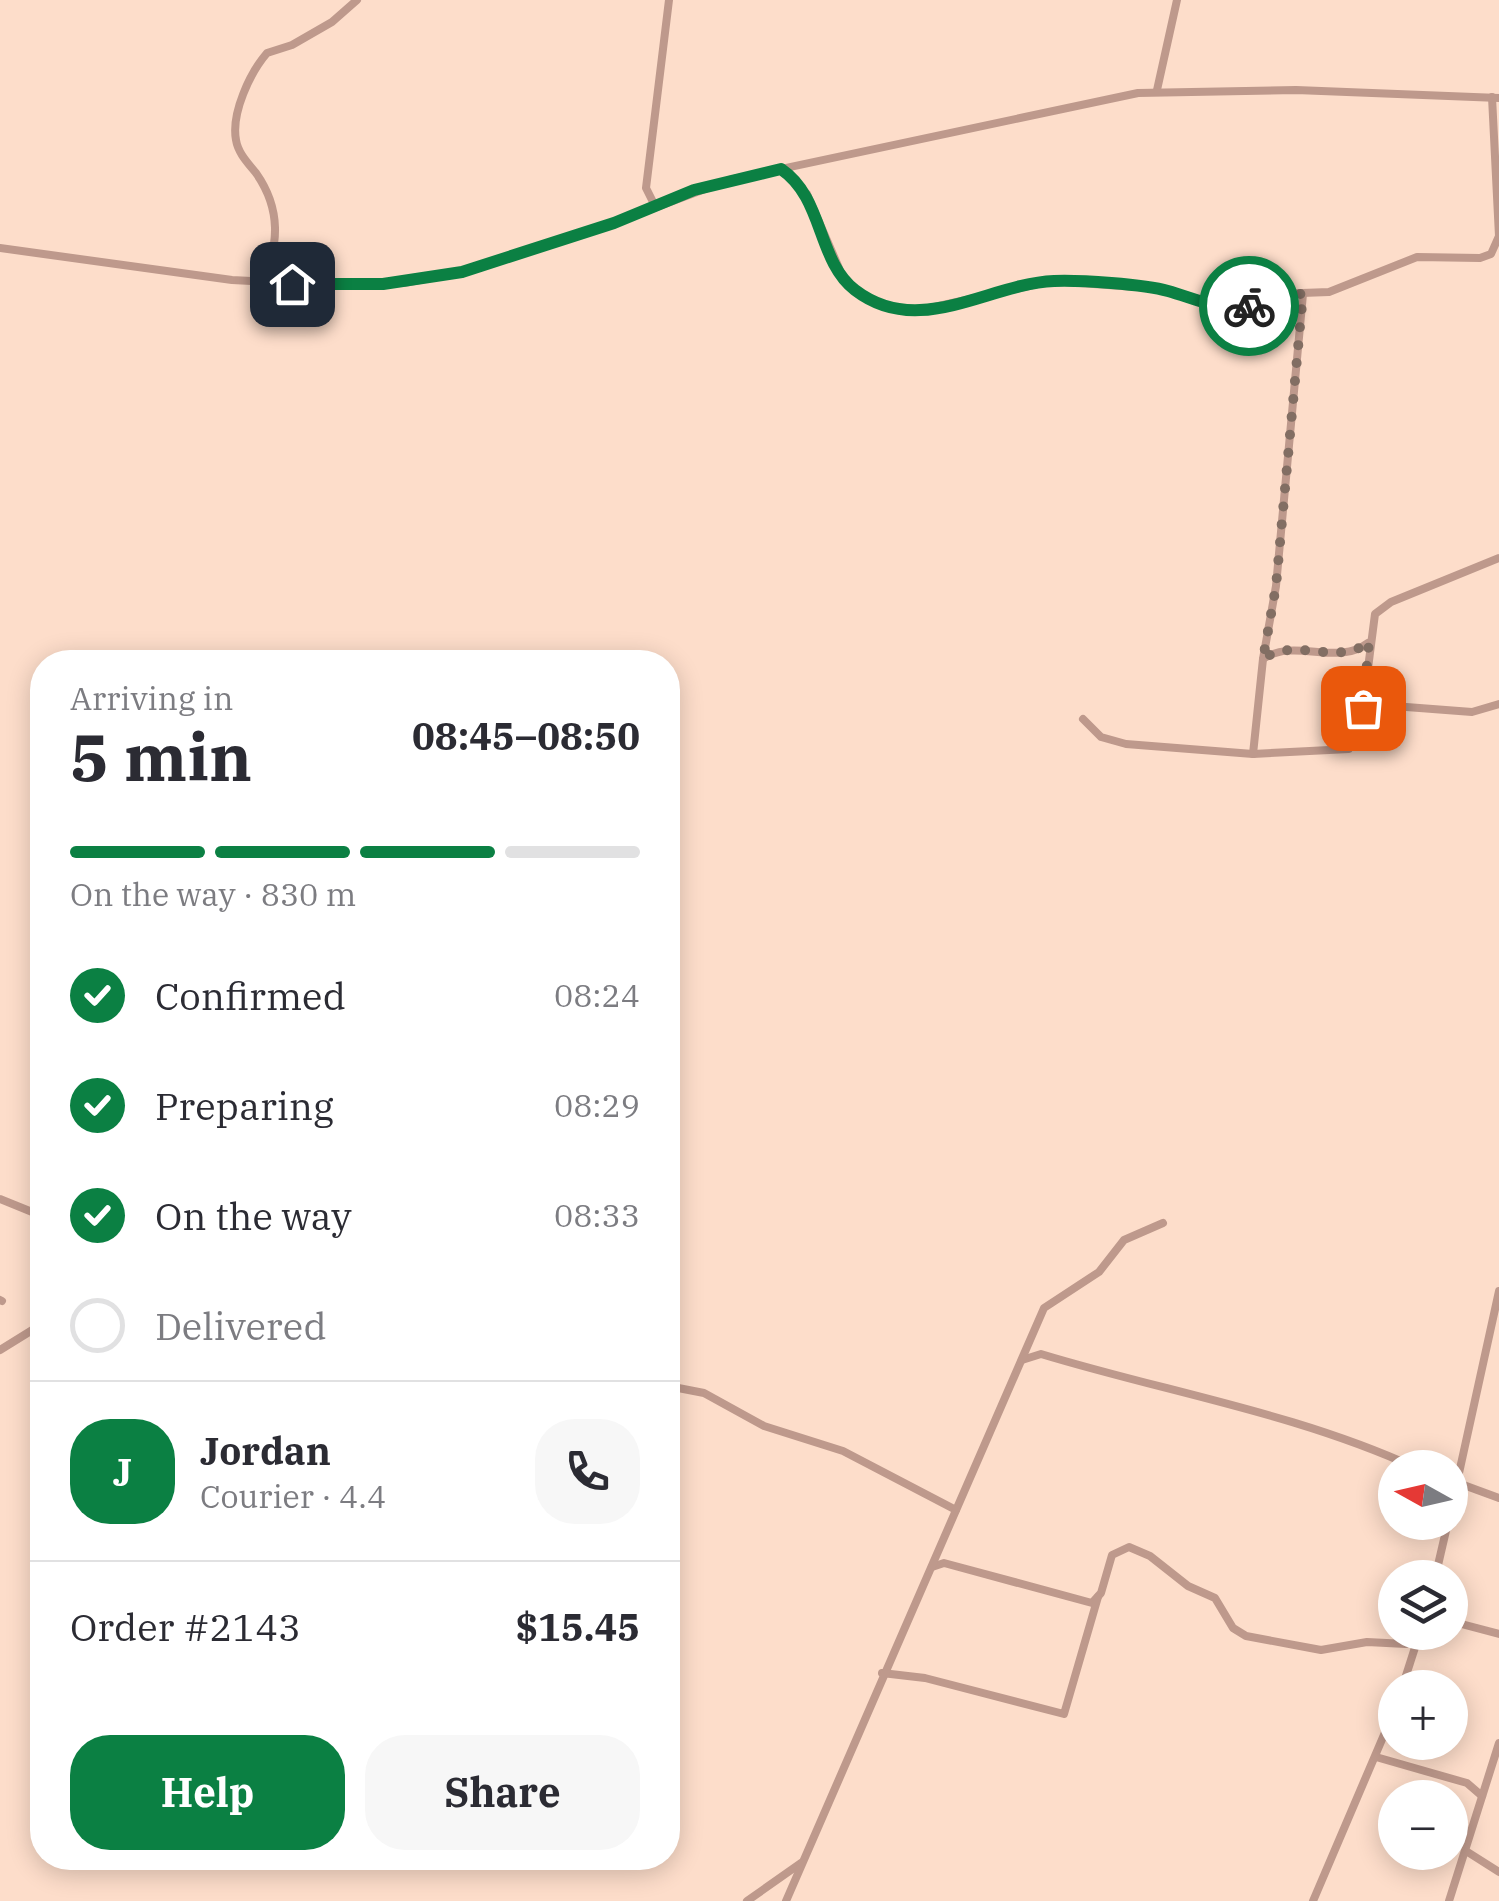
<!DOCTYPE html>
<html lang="en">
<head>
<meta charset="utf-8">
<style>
	:root { --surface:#fff; --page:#f7f7f7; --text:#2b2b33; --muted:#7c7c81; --line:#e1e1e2; --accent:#0b8043 }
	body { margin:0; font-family:"IBM Plex Serif",serif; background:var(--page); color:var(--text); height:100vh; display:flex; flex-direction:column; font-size:38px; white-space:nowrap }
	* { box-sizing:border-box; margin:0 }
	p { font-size:32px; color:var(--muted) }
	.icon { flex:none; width:55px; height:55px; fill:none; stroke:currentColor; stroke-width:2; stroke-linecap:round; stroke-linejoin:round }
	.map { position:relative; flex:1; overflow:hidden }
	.sheet { position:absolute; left:30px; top:650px; width:650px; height:1220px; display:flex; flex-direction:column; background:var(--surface); border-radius:40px; box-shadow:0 5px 25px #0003 }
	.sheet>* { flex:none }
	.needle { width:65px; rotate:278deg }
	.buttons { position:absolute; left:1378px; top:1450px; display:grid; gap:20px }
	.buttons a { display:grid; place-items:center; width:90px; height:90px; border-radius:50%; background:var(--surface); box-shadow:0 5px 25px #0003; font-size:50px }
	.pin { position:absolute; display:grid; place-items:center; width:85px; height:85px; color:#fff; margin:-42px; border-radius:20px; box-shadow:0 5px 15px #0006 }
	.courier { position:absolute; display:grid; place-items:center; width:100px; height:100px; margin:-50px; border:8px solid #0b8043; border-radius:50%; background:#fff; color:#222; box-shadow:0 2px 12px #0007 }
	.overview em { font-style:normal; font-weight:800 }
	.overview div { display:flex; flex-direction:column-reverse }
	.overview { display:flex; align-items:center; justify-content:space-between; height:170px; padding:0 40px }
	h1 { font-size:65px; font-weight:800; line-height:75px }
	.bar { display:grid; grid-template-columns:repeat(4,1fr); gap:15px 10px; align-content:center; height:120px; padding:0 40px }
	.bar i { height:12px; border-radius:8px; background:var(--line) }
	.bar .active { background:var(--accent) }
	.bar p { grid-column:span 4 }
	.line { display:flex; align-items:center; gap:25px; padding:0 40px; border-top:2px solid var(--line) }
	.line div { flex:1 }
	.round { display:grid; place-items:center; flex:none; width:105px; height:105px; border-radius:40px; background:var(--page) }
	ol { padding:0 40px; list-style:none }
	li { display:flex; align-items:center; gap:30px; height:110px }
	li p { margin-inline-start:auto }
	li .icon { padding:10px; border-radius:50%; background:var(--accent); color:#fff; stroke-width:4 }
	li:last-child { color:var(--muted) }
	li i { width:55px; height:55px; border:5px solid var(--line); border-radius:50% }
	.cta { display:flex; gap:20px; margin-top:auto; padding:20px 40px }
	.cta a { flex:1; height:115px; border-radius:40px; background:var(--accent); color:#fff; font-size:40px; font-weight:800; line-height:115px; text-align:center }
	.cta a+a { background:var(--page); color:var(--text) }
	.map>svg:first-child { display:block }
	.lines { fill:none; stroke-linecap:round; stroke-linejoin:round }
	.street { stroke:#be998c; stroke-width:8 }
	.done { stroke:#826e63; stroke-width:10; stroke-dasharray:0 18 }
	.route { stroke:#0b8043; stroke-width:12 }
</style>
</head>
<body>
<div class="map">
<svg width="1499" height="1901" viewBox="0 0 1499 1901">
	<rect width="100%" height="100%" fill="#fdddca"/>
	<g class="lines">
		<g class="street">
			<polyline points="1157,90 1177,0"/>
			<polyline points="781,169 807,194 842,275 852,288 879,304 916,311 1051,281 1164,289 1199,301 1241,308 1275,294 1329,292 1417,257 1480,258 1491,254 1499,236 1492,97"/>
			<polyline points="655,206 646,188 669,0"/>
			<polyline points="0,248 232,280 328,285 404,283 462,272 614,223 729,180 1138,93 1296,90 1499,98"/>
			<path d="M258,282C282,248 280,207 256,173C248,163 238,153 236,140C231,113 250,73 267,53L292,45L332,22L357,0"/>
			<polyline points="1263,659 1276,586 1303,294"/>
			<polyline points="1363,707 1375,614 1391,602 1499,558"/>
			<polyline points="1083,719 1101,737 1126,744 1253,754 1349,749 1367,704 1472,712 1499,704"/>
			<path d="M1253,754L1263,659C1295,637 1337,667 1368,643"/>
			<polyline points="0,1199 42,1216"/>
			<polyline points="0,1300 2,1301"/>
			<polyline points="0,1350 42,1324"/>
			<path d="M1022,1360L1041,1354C1166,1392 1296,1413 1416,1468"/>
			<polyline points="668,1386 704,1393 764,1426 843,1451 956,1510"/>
			<polyline points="1450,1480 1499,1498"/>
			<polyline points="1450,1514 1499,1291"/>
			<polyline points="932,1567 944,1563 1092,1603 1101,1593 1112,1555 1129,1547 1150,1556 1188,1586 1215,1598 1233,1628 1246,1636 1321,1650 1367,1642 1406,1644 1417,1632"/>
			<polyline points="1435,1578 1448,1522"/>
			<polyline points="1450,1621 1499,1634"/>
			<polyline points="882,1673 925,1678 1064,1714 1098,1597"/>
			<polyline points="1402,1688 1419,1635"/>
			<polyline points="1376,1757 1467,1783 1482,1796"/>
			<polyline points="1466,1851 1499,1872"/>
			<polyline points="747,1901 801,1863"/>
			<polyline points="786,1901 1044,1308 1099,1272 1124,1240 1163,1223"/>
			<polyline points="1313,1901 1395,1709"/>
			<polyline points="1449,1901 1499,1743"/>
		</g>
	</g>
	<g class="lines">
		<path class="done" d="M1249,306L1275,294H1303L1276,586L1263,659C1295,636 1337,667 1369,642L1363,708"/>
		<path class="route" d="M292,284H383L462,272L614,223L694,190L781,169C824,198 817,261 855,290C919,339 987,284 1054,281C1079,280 1144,284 1168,291C1194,298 1220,312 1249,306"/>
	</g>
</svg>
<div class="buttons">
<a><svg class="needle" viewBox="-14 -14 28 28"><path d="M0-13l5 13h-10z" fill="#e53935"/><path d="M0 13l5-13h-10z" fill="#7c7c81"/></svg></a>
<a><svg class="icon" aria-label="layers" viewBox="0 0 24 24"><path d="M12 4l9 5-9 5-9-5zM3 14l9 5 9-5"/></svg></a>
<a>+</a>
<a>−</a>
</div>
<div class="pin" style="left:1363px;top:708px;background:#ea580c"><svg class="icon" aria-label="bag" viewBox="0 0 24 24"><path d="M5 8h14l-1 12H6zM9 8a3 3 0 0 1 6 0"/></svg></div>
<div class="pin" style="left:292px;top:284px;background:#1f2937"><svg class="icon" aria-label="home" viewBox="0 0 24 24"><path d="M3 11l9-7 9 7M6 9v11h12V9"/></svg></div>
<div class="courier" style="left:1249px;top:306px"><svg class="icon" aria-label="bike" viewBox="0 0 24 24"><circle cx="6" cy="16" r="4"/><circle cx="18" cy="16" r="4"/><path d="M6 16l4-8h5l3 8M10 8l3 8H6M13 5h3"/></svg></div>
<section class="sheet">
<div class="overview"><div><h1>5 min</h1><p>Arriving in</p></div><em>08:45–08:50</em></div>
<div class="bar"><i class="active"></i><i class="active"></i><i class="active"></i><i></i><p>On the way · 830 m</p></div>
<ol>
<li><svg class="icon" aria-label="check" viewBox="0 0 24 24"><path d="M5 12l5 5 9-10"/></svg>Confirmed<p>08:24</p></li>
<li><svg class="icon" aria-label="check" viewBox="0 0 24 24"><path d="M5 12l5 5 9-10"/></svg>Preparing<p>08:29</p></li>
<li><svg class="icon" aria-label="check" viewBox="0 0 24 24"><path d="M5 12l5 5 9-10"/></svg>On the way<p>08:33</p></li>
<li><i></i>Delivered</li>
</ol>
<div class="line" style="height:180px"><b class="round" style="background:var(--accent);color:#fff">J</b><div><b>Jordan</b><p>Courier · 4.4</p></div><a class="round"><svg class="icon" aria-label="phone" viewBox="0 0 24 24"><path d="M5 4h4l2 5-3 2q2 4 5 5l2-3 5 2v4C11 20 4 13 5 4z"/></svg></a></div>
<div class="line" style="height:130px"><div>Order #2143</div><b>$15.45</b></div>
<div class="cta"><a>Help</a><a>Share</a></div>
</section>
</div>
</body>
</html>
